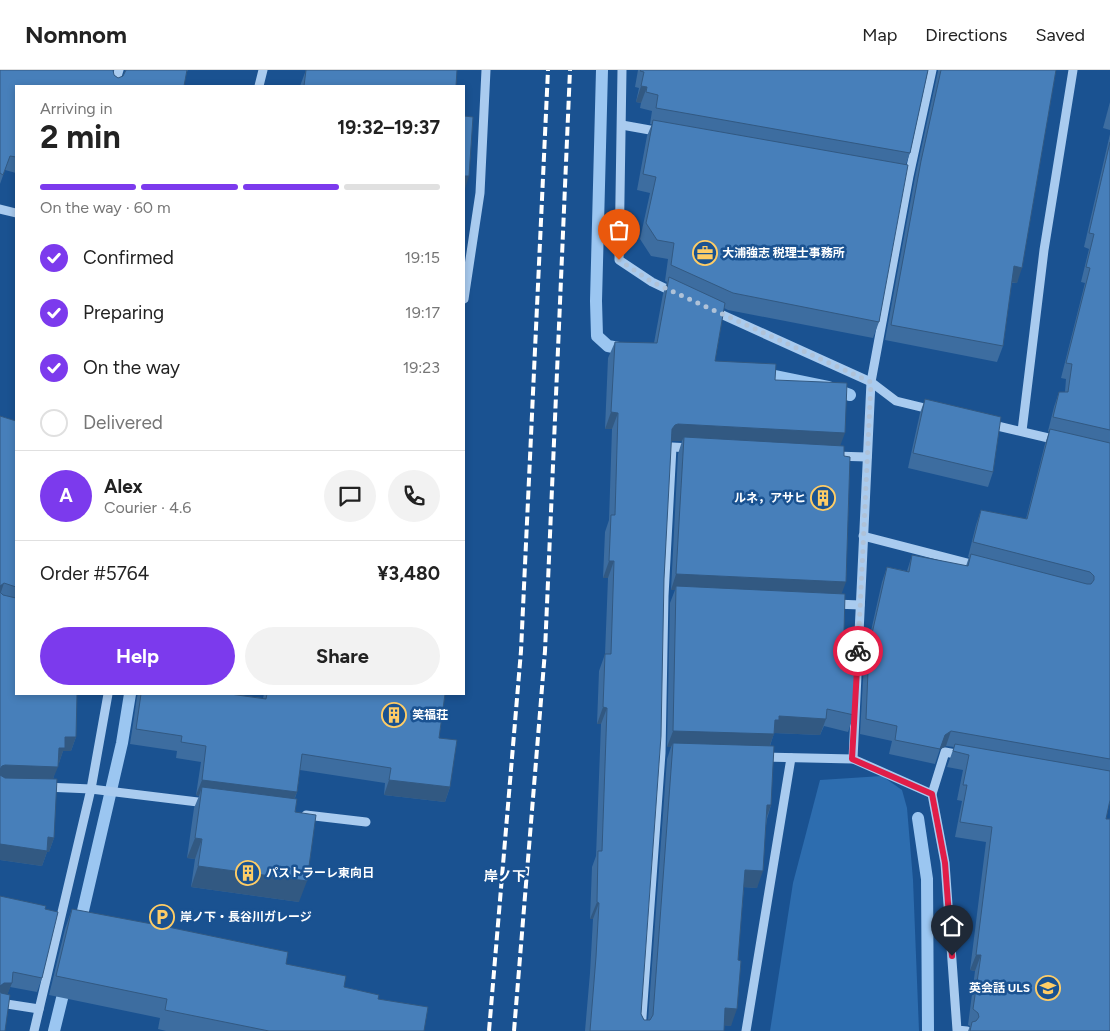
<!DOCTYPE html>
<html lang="en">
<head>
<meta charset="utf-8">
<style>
	:root { --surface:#fff; --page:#f2f2f2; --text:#222; --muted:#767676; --line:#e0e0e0; --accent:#7c3aed }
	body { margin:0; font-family:Figtree,"Noto Sans JP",sans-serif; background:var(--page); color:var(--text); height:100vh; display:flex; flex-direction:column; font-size:19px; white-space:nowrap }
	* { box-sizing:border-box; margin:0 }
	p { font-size:16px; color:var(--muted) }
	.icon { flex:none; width:28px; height:28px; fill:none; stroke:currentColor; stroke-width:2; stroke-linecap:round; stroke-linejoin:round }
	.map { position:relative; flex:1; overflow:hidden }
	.sheet { position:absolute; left:15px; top:15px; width:450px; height:610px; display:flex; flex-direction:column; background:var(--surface); border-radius:0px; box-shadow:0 2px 8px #0003 }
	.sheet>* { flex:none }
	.pin { position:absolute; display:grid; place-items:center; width:42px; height:42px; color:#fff; margin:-51px -21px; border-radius:50% 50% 50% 0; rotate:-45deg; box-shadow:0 0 5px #0007 }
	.pin .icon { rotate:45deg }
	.courier { position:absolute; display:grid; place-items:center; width:50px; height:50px; margin:-25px; border:4px solid #e11d48; border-radius:50%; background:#fff; color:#222; box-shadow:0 1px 6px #0007 }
	.head em { font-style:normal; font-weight:700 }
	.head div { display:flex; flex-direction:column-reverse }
	.head { display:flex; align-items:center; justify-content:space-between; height:85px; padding:0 25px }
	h1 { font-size:32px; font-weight:700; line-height:38px }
	.bar { display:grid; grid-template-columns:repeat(4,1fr); gap:8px 5px; align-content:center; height:60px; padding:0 25px }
	.bar i { height:6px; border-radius:4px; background:var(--line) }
	.bar .on { background:var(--accent) }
	.bar p { grid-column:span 4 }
	.line { display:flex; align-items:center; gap:12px; padding:0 25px; border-top:1px solid var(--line) }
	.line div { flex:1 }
	.round { display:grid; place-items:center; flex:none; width:52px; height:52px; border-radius:26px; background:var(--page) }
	ol { padding:0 25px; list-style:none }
	li { display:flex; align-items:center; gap:15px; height:55px }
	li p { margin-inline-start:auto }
	li .icon { padding:5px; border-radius:50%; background:var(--accent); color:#fff; stroke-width:4 }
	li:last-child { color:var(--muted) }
	li i { width:28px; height:28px; border:2px solid var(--line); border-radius:50% }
	.cta { display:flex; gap:10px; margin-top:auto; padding:10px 25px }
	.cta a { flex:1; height:58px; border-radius:30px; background:var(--accent); color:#fff; font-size:20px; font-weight:700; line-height:58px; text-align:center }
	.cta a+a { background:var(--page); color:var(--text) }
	header { display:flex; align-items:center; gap:30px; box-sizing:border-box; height:70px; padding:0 25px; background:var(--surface); border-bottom:1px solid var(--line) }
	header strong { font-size:24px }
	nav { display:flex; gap:28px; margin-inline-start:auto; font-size:18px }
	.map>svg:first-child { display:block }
	.green { fill:#2d6daf }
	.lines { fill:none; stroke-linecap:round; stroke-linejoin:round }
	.stream { stroke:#9bc6f1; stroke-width:12 }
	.minor { stroke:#a9cbef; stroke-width:9 }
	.rail { stroke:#fff; stroke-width:4; stroke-dasharray:9 4; stroke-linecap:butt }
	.wall { fill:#3d6da0; fill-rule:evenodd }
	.shaded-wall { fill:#325982 }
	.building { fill:#477fba; stroke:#325982 }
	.done { stroke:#afc2d8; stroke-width:5; stroke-dasharray:0 9 }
	.route { stroke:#e11d48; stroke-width:6 }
	.labels { text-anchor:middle; stroke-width:5; stroke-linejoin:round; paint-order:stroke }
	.poi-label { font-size:12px; font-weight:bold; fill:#fff; stroke:#1a5291; text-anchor:start }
	.neighbourhood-label { font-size:14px; font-weight:bold; fill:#fff; stroke:#1a5291 }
</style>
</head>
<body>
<header>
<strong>Nomnom</strong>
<nav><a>Map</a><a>Directions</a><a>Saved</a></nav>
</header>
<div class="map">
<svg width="1110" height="961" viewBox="0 0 1110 961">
	<rect width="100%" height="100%" fill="#1a5291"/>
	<polygon class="green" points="882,706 902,720 907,738 913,810 919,961 770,961 793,813 820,710"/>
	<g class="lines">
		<g class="stream">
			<polyline points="602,0 596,231 597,266 608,276 629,280"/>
			<polyline points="760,303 828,317 850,325"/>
			<polyline points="918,748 927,809 928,961"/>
			<polyline points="79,858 122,673 130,624"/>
			<polyline points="54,961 66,912"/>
		</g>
		<g class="minor">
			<polyline points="622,0 619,190 652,212 675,223"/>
			<polyline points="932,0 909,106 871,312 853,689 932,724"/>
			<polyline points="114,16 119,0"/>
			<polyline points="259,16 263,0"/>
			<polyline points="622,55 661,62"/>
			<polyline points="0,139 16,143"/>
			<polyline points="464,229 480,123 486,0"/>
			<polyline points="714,241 871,312 896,331 933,340"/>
			<polyline points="989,354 1057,370"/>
			<polyline points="1022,361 1044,180 1073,0"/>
			<polyline points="834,386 867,387"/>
			<polyline points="863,466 979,496"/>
			<polyline points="835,534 860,535"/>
			<polyline points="961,685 945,682 932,724 945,793 957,960 967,961"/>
			<polyline points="763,687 853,689"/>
			<polyline points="45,717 91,719 206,733"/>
			<polyline points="306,745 366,752"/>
			<polyline points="0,933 39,939"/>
			<polyline points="34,961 91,719 108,624"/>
			<polyline points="641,961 661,683 664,526 672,377 691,378"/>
			<polyline points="746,961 791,688"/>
		</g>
		<g class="rail">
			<polyline points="489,961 521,581 548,0"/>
			<polyline points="514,961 545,581 570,0"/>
		</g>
	</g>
	<g class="wall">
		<polygon points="0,0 114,5 118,8 123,6 125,1 125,0 188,0 187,2 16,16 16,103 5,100 0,114"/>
		<polygon points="306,0 456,16 300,16"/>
		<path d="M638,0H928L910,83L906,94L879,252L873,268L728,240L724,238L715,291L775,310L840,375L841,524L843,600L854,645L848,662L824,656L820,665L774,663L770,676L771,735L767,749L757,818L744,817L731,956L724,955V961H585L590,903L593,849H590L592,797L596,786L601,654H597L599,601L605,584L608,508H603L605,462L609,450L612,359H605L608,288L615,272L654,273L663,224L667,212L665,211L668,189L651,186L640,169L650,123L637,120L647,66L652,54H650L652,41L640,38L641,33L636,32L639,18L635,17ZM671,371H682L678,384L671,520H675L670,533L667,677H671L667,689L648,950H644L641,944Z"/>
		<polygon points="938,0 1056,0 1017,213 1011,213 1003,276 997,292 885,270 915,107 938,1"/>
		<polygon points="1110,32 1110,60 1103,58"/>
		<polygon points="1110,64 1110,730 1106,749 1110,961 968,961 970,956 968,955 975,901 970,900 986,772 955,767 962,731 957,730 963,700 947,697 954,677 946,676 940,679 935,694 889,684 892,671 860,664 864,592 882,512 887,497 907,501 912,485 966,496 969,487 968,487 976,455 981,440 1026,449 1045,374 1049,362 1048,361 1054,337 1059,322 1065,322 1066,309 1061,308 1085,213 1081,212 1089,179 1084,177"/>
		<polygon points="925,329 993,402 988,417 908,398 920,343"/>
		<polygon points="0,346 16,351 16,624 76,667 71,681 63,681 59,693 58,692 53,709 54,768 49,782 47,782 42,796 0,790"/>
		<polygon points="138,624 230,624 263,628 264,624 445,624 439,668 450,717 445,732 384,725 385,713 300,700 297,722 295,728 299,832 191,817 195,789 187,788 194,738 199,726 196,725 201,692 176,688 177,681 130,674 137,627"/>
		<polygon points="0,826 42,908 37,922 10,917 7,925"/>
		<polygon points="72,839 286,894 344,917 378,929 424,961 166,961 158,959 160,948 49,925 65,859"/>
	</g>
	<g class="shaded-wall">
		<polygon points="641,16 647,17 641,33 636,32"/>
		<polygon points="464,106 469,106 464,122"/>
		<polygon points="1014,196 1022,198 1017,213 1008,212"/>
		<polygon points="611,342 618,343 612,359 605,359"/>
		<polygon points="678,354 845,363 839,379 684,367 682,371 672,371 669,372 672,359 675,355"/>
		<polygon points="609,491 614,491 608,508 603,508"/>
		<polygon points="676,504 846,512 840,528 676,516 675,520 671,520"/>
		<polygon points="4,513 0,525 0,516"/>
		<polygon points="603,637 607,638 601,654 597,654"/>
		<polygon points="779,646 826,649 820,665 774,663 774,664 768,680 673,673 671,677 667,677 673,661 775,650"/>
		<polygon points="951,661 946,676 939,680 945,665"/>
		<polygon points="65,667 76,667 71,681 63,681 59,693 53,692 59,678"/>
		<polygon points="5,695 58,697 52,711 0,710 0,699 2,696"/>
		<polygon points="202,710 297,722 291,737 202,717 199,726 196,725"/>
		<polygon points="389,710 450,717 445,732 384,725"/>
		<polygon points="767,735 771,735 765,752"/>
		<polygon points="48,767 54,768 49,782 47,782 42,796 0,790 0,774"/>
		<polygon points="195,768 202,769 195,789 187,788"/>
		<polygon points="198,796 307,811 299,832 191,817"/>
		<polygon points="745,800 763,801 757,818 739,817"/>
		<polygon points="597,832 599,833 593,849 590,849"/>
		<polygon points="976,885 981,885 975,901 970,900"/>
		<polygon points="4,913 12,913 6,928 0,927 0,916"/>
		<polygon points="725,938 737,939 731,956 719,955"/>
	</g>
	<g class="building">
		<polygon points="0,0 113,0 114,5 118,8 123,6 126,0 187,0 184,16 16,16 16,87 10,86 3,105 0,103"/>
		<polygon points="306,0 457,0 456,16 304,16"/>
		<polygon points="641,0 928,0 910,83 656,38 658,25 646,22 647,17 641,16 644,2 640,1"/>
		<polygon points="941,0 1056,0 1022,198 1014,196 1003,276 891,255 921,91"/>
		<polygon points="464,46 473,47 469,106 464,106"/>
		<polygon points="653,50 908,95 879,252 733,223 671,195 674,173 657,170 646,153 656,107 643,104"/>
		<polygon points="1110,72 1110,360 1053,347 1059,322 1068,322 1072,294 1066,293 1090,198 1086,197 1094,164 1089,163"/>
		<polygon points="669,207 725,233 715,291 776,294 775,310 847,313 845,363 678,354 675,355 672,359 664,509 661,666 641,944 644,950 650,950 653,945 673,673 774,676 771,735 767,735 763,801 745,800 738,890 741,891 737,939 725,938 724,961 590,961 596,887 599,833 597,832 598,781 602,781 607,638 603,637 605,584 611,584 614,491 609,491 611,445 615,445 618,343 611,342 615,272 657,273"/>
		<polygon points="925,329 1001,347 993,402 913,383"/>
		<polygon points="0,346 16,351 16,517 4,513 0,516 0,518"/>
		<polygon points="1050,359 1110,373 1110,689 951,661 945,665 940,679 895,670 897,656 866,649 869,577 887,497 909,502 912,485 968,496 971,484 1087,514 1091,514 1094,510 1094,506 1090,502 973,472 981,440 1027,449"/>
		<polygon points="684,367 844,376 844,386 850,387 846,512 676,504"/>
		<polygon points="676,516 845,524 843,600 856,601 854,645 827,639 826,649 779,646 779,650 775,650 774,664 673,661"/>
		<polygon points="0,522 3,525 16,528 16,624 77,624 76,667 65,667 65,678 59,678 58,697 5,695 2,696 0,699"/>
		<polygon points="141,624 230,624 266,629 267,624 445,624 439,668 457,670 450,717 389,710 391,698 302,684 297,722 202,710 206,676 181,672 182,666 136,659"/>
		<polygon points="955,674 1110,701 1110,730 1106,749 1110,749 1110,961 970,961 972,952 976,951 979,947 978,943 973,939 981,885 976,885 992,757 960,752 967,715 963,715 969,685 953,681"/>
		<polygon points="0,705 5,708 57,709 54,768 48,767 47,781 0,774"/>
		<polygon points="202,717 297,729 295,742 316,745 307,811 198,796 202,769 195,768"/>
		<polygon points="0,826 46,836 45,839 58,842 42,908 13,902 12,913 4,913 0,916"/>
		<polygon points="72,839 168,857 288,882 286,894 346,906 344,917 379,925 378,929 428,937 424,961 269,961 165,940 167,929 56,906"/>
		<polygon points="0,920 1,923 10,925 5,961 0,961"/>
	</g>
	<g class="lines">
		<polyline class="done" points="619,190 652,212 871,312 858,581"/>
		<polyline class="route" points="858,581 852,689 932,724 945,793 952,886"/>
	</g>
	<defs>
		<symbol id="office-ring" viewBox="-11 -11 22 22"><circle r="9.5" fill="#1a5291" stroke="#ffcd66" stroke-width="1.5"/><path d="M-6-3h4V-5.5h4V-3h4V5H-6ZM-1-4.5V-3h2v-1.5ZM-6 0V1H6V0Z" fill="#ffcd66"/></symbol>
		<symbol id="building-ring" viewBox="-11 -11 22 22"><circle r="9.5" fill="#1a5291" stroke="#ffcd66" stroke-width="1.5"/><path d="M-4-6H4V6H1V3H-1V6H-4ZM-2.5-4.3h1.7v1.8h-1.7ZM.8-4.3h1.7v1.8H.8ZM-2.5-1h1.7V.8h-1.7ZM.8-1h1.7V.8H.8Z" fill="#ffcd66"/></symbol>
		<symbol id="parking-ring" viewBox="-11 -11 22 22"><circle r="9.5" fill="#1a5291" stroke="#ffcd66" stroke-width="1.5"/><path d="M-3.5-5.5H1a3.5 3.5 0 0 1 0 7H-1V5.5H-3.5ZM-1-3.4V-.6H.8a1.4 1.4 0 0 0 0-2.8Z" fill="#ffcd66"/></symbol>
		<symbol id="school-ring" viewBox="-11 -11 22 22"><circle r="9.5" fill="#1a5291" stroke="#ffcd66" stroke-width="1.5"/><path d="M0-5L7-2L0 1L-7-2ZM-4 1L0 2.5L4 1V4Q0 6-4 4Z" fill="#ffcd66"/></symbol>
	</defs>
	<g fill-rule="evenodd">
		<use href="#office-ring" x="691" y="169" width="28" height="28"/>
		<use href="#building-ring" x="809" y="414" width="28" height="28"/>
		<use href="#building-ring" x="380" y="631" width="28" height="28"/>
		<use href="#building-ring" x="234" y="789" width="28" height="28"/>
		<use href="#parking-ring" x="148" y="833" width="28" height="28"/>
		<use href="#school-ring" x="1034" y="904" width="28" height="28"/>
	</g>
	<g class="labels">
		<g class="poi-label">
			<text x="722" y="187">大浦強志 税理士事務所</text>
			<text x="806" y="432" text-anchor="end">ルネ，アサヒ</text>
			<text x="412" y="649">笑福荘</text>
			<text x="266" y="807">パストラーレ東向日</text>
			<text x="180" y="851">岸ノ下・長谷川ガレージ</text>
			<text x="1030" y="922" text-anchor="end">英会話 ULS</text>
		</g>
		<g class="neighbourhood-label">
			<text x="505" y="811">岸ノ下</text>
		</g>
	</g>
</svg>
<div class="pin" style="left:619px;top:190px;background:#ea580c"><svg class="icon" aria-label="bag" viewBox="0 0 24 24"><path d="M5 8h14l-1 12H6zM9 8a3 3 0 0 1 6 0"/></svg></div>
<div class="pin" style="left:952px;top:886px;background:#1f2937"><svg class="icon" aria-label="home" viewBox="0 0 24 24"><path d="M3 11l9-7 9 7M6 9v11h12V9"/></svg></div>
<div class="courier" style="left:858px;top:581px"><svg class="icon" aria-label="bike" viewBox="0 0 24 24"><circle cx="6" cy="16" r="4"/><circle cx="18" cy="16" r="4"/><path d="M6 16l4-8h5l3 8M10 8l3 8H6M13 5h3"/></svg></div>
<section class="sheet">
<div class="head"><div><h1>2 min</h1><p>Arriving in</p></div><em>19:32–19:37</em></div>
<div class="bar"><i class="on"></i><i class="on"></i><i class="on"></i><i></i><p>On the way · 60 m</p></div>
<ol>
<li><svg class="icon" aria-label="check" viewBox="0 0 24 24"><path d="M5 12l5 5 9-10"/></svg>Confirmed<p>19:15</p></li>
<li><svg class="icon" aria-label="check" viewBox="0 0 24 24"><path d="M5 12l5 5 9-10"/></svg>Preparing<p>19:17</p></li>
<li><svg class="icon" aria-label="check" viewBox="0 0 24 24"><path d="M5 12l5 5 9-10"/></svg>On the way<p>19:23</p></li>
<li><i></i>Delivered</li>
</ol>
<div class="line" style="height:90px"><b class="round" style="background:var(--accent);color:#fff">A</b><div><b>Alex</b><p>Courier · 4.6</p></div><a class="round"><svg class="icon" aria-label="chat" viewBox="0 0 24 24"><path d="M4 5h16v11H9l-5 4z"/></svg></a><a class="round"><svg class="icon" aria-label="phone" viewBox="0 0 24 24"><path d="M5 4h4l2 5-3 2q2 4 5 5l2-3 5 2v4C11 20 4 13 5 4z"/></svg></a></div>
<div class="line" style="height:65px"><div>Order #5764</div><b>¥3,480</b></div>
<div class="cta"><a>Help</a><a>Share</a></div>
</section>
</div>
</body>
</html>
